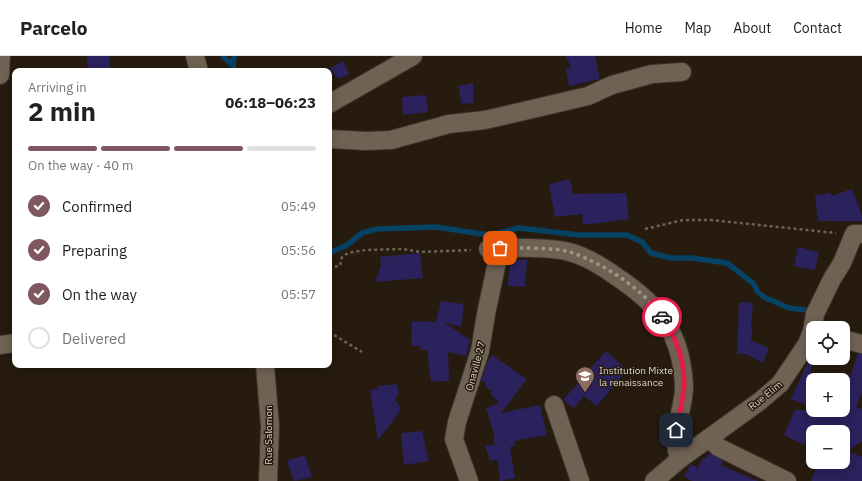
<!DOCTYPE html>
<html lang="en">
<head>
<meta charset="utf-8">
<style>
	:root { --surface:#fff; --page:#f6f6f6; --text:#202124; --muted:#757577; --line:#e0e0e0; --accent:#7f5760 }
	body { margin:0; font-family:"IBM Plex Sans",sans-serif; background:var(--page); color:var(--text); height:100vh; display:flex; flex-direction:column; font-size:15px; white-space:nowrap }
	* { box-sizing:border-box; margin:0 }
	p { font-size:13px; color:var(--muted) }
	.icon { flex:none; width:22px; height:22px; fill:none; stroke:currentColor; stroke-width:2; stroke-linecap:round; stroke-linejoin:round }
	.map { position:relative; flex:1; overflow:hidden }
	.side { position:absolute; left:12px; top:12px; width:320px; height:300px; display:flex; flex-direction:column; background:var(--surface); border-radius:8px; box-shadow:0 2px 10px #0003 }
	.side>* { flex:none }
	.tools { position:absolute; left:806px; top:265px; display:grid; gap:8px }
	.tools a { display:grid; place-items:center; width:44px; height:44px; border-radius:8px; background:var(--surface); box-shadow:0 2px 10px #0003; font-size:20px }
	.pin { position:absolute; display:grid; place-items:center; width:34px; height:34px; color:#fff; margin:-17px; border-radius:8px; box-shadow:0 2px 6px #0006 }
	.courier { position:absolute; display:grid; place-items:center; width:40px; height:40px; margin:-20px; border:3px solid #e11d48; border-radius:50%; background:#fff; color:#222; box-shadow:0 1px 5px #0007 }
	.headline em { font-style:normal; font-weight:700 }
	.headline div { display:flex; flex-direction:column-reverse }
	.headline { display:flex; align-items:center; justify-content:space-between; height:68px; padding:0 16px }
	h1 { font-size:26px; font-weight:700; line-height:30px }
	.bar { display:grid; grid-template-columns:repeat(4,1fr); gap:6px 4px; align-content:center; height:48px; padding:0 16px }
	.bar i { height:5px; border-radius:3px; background:var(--line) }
	.bar .selected { background:var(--accent) }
	.bar p { grid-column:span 4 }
	ol { padding:0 16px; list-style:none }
	li { display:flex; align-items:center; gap:12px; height:44px }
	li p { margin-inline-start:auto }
	li .icon { padding:4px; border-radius:50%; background:var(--accent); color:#fff; stroke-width:4 }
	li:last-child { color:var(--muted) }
	li i { width:22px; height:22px; border:2px solid var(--line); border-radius:50% }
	header { display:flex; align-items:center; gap:24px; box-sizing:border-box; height:56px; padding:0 20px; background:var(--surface); border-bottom:1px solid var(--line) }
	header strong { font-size:19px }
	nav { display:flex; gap:22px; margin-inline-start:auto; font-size:14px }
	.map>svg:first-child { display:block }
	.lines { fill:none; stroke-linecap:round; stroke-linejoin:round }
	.stream { stroke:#064264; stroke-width:5.5 }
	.building { fill:#2b215c }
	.minor-casing { stroke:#3c342d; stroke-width:20 }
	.path { stroke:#6d6358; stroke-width:2.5; stroke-dasharray:3 3; stroke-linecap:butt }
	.minor { stroke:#6f6253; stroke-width:18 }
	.done { stroke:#9d948a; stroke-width:4; stroke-dasharray:0 7.2 }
	.route { stroke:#e11d48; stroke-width:5 }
	.labels { text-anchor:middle; stroke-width:3; stroke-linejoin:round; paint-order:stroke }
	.street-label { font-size:10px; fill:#ddd5cd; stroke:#261b0e }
	.poi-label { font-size:10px; fill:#ddd5cd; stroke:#261b0e; text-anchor:start }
</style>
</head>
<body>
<header>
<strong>Parcelo</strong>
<nav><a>Home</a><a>Map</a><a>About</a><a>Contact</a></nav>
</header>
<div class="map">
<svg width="862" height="425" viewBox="0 0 862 425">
	<rect width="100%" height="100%" fill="#261b0e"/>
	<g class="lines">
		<g class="stream">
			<polyline points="223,0 233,10 234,15"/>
			<polyline points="233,10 234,0"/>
			<polyline points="329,197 347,189 362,177 377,173 436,171 489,179 519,172 579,179 627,179 642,186 651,197 670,202 691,202 727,207 753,227 758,236 764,241 789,252 806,254 813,257"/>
		</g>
	</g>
	<g class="building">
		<polygon points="87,0 109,0 110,13 88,15"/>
		<polygon points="566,0 595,0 600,23 569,30 566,13 571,11"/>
		<polygon points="343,5 349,18 338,23 330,12"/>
		<polygon points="473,27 474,47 462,48 458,30"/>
		<polygon points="426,39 428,56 403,59 402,41"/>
		<polygon points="570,123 573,138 626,137 629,163 583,169 582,158 555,161 549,128"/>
		<polygon points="852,133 862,160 862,165 818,165 815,140 831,137 831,140"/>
		<polygon points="798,191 819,196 815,214 794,210"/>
		<polygon points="420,197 423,222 375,226 381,209 380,201"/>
		<polygon points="510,203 527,204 525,231 508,230"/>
		<polygon points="441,245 464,248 461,271 444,266 470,284 466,300 448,296 449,325 431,326 427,294 421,294 420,290 411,290 412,265 436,266"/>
		<polygon points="739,246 753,247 751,274 753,275 750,288 752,285 769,292 763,307 746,298 737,298"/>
		<polygon points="606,295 627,314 597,350 584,340 574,352 563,344"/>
		<polygon points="858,298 862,298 862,336 856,351 862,353 862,385 849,395 862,401 862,425 811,425 819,406 843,406 843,376 810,376 804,389 784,379 795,354 843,354 843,320 849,323"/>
		<polygon points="492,299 527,323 501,357 540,349 547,379 514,385 515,390 510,391 515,422 500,425 497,403 490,405 485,390 495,388 493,382 495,381 486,352 499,347 491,338 492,335 486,331 486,327 481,325 487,307"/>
		<polygon points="808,306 812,307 806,349 791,343"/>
		<polygon points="397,328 399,336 395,344 400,351 399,357 378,384 370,334 379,333 377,330"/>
		<polygon points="422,375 429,405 404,409 401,377"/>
		<polygon points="709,397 724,405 721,409 758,425 692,425 684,420 691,408 698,412 702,403 706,402"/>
		<polygon points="305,399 312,421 294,425 287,405"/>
	</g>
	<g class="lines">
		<defs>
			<g id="minor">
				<polyline points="195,0 199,15"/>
				<polyline points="0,19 1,0"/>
				<polyline points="329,48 413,0"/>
				<polyline points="329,83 366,85 391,84 449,68 485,64 588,40 612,29 652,18 682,16"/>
				<path d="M488,193C507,191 551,191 569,196C586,200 603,211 617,221C660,250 681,276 684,329C685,354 668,379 680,403"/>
				<polyline points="843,283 862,288"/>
				<polyline points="0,289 15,287"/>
				<polyline points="265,309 270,370 268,425"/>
				<polyline points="554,349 580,425"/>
				<polyline points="709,382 718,391 787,425"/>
				<polyline points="469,425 454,383 457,366 480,295 486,258 500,192"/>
				<polyline points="654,425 680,403 760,345 780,328 807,288 812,275 815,258 832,223 842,207 854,178 862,178"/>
			</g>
		</defs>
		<use href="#minor" class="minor-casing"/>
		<g class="path">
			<polyline points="645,173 683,164 711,164 836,177"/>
			<polyline points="329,211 340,210 342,201 348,197 366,194 402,193 421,196 471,194"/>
			<polyline points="329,276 362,296"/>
		</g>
		<use href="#minor" class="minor"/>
	</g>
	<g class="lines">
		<path class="done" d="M500,192C517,192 554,191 570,196C604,208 642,232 662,261"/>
		<path class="route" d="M662,261C676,281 685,306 684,331C683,345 679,360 676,374"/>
	</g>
	<defs>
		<symbol id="school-pin" viewBox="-11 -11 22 30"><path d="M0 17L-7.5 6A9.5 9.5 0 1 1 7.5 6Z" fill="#8d6e63" stroke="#261b0e"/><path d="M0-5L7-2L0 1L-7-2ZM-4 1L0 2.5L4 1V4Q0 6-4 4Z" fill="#fff"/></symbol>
	</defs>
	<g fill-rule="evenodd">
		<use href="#school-pin" x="574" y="309" width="22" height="30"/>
	</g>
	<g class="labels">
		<g class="street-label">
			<text transform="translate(475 310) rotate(-75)" y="4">Onaville 27</text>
			<text transform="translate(765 339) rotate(-39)" y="4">Rue Elim</text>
			<text transform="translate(268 379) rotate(-90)" y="4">Rue Salomon</text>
		</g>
		<g class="poi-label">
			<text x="599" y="318">Institution Mixte<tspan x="599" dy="12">la renaissance</tspan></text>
		</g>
	</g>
</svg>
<div class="tools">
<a><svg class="icon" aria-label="locate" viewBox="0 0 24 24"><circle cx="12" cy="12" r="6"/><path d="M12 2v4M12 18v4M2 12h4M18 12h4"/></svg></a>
<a>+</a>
<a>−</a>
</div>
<div class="pin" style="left:500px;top:192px;background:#ea580c"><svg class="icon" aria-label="bag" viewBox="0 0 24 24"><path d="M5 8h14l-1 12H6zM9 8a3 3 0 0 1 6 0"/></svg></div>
<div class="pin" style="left:676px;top:374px;background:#1f2937"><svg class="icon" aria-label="home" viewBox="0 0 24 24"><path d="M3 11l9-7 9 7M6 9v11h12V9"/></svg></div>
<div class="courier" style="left:662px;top:261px"><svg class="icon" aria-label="car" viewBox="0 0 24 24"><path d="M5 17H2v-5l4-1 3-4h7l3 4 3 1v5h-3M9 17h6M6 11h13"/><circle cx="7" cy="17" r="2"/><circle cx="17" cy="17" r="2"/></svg></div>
<section class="side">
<div class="headline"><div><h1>2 min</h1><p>Arriving in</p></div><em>06:18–06:23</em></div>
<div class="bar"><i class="selected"></i><i class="selected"></i><i class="selected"></i><i></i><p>On the way · 40 m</p></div>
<ol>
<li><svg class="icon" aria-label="check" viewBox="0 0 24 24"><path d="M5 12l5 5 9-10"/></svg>Confirmed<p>05:49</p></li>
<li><svg class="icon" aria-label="check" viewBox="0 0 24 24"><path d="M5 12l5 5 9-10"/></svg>Preparing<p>05:56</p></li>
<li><svg class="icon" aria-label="check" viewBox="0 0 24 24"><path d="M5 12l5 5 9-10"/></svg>On the way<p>05:57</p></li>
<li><i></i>Delivered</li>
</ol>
</section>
</div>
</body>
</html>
